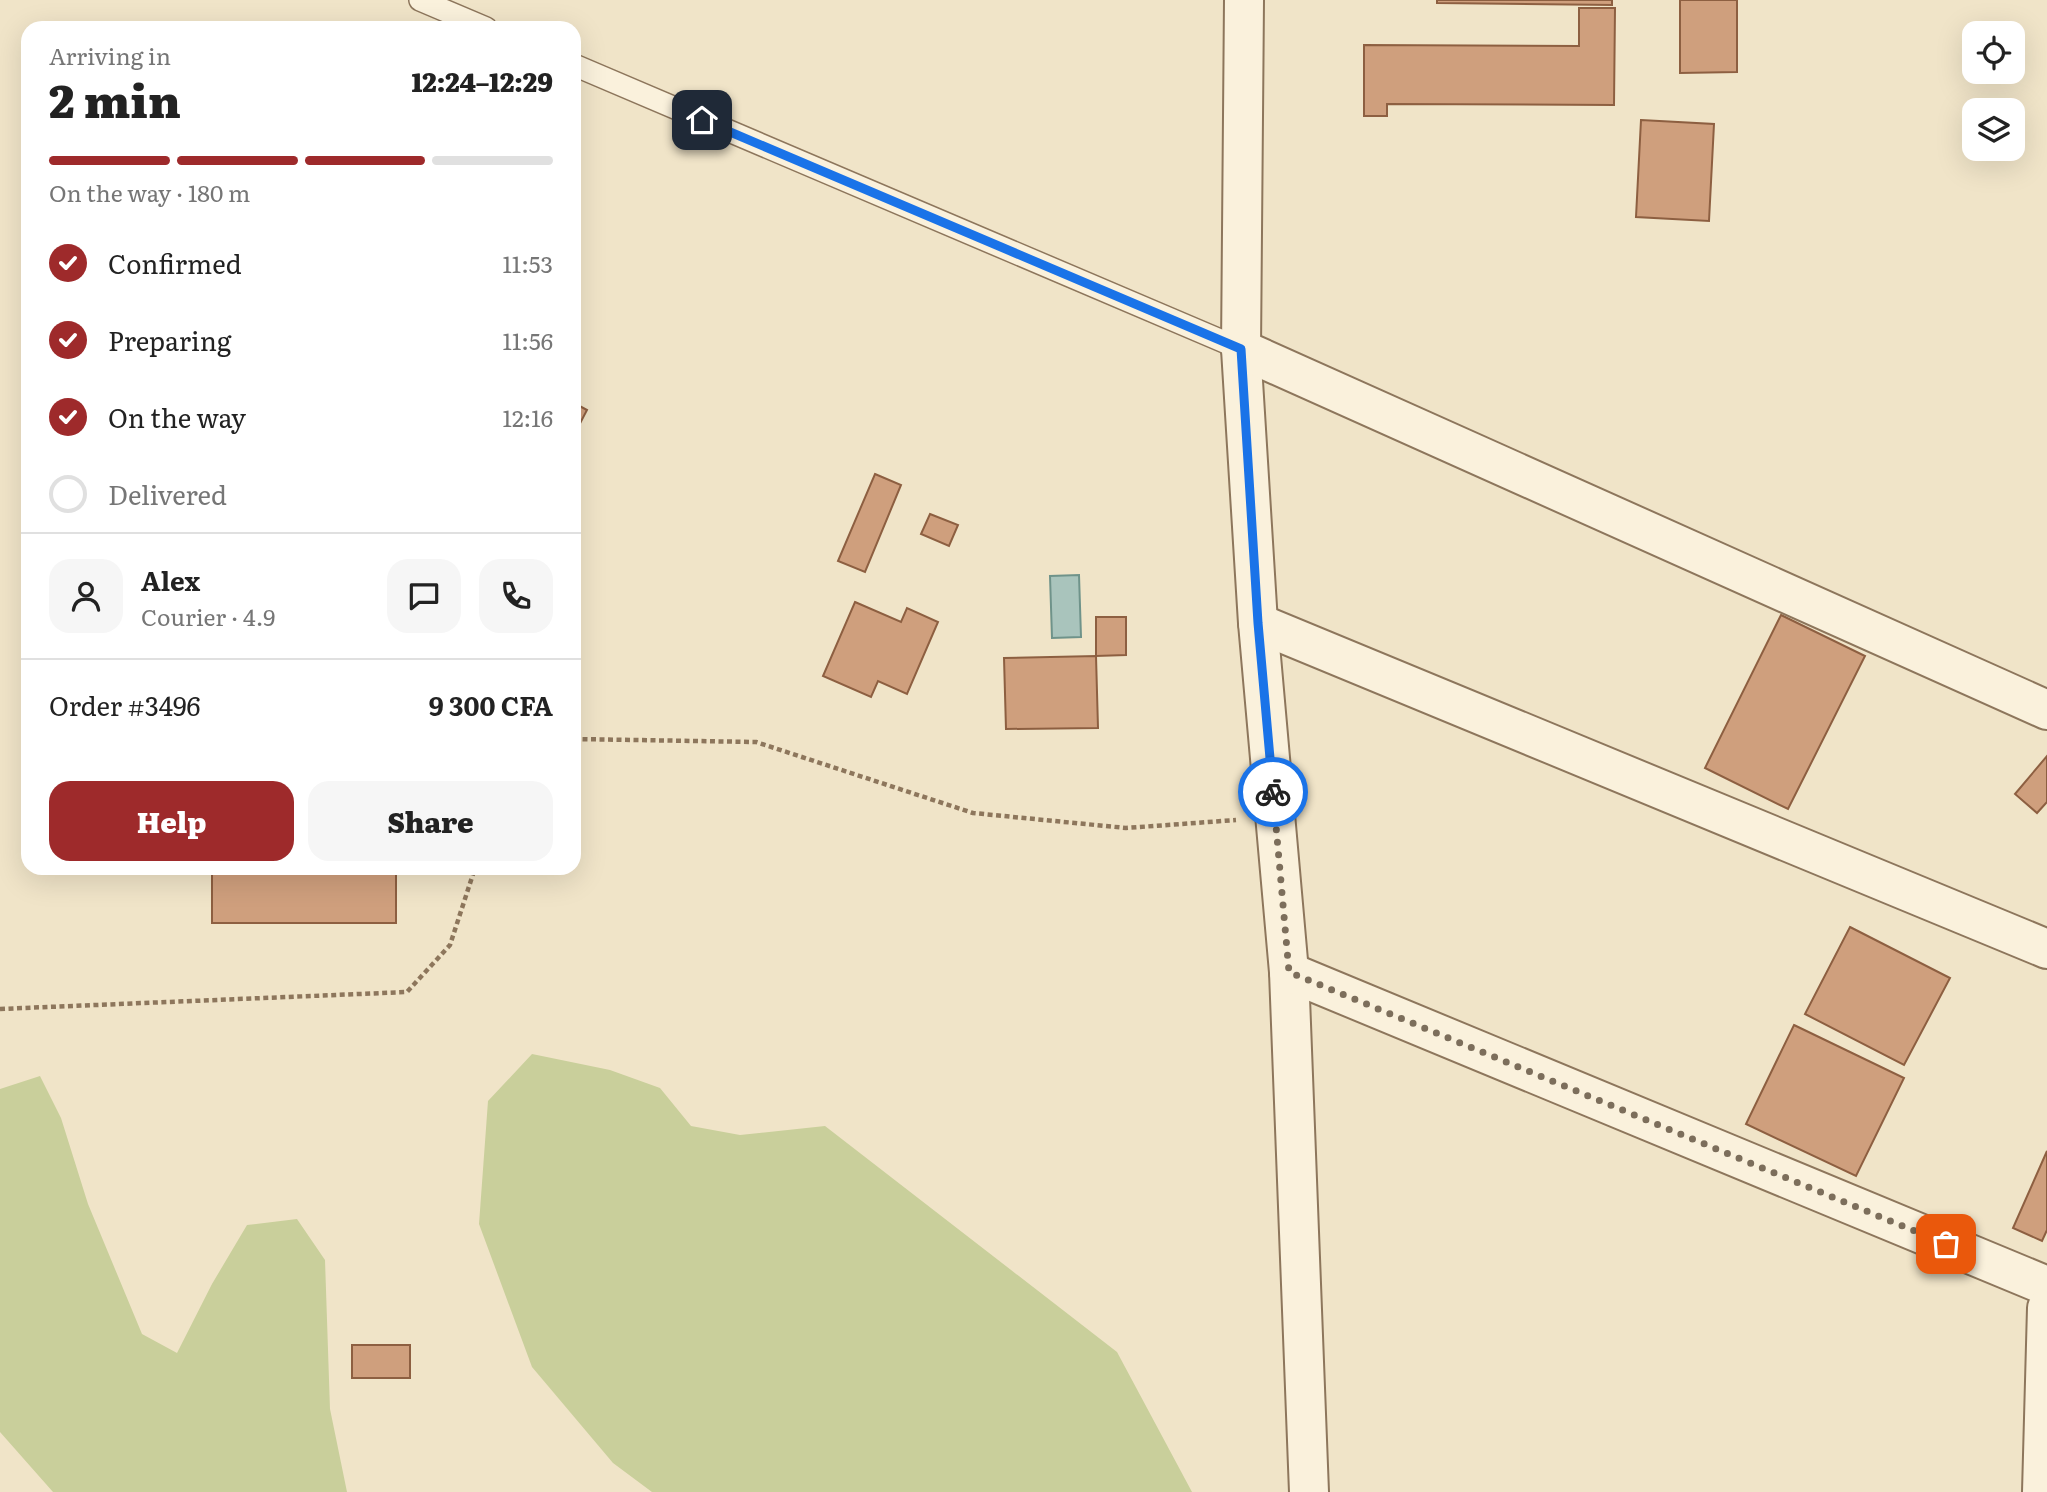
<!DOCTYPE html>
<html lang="en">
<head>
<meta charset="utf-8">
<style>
	:root { --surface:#fff; --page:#f6f6f6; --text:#222; --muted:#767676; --line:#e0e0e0; --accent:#9e2a2b }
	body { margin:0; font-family:Literata,serif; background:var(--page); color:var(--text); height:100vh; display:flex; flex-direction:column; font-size:26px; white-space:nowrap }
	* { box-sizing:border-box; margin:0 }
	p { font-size:23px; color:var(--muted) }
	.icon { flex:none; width:38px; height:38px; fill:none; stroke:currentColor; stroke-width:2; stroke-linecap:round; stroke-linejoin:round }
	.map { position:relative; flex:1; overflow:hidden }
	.side { position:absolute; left:21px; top:21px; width:560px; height:854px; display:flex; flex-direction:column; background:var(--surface); border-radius:21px; box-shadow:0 7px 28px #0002 }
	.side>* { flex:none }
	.buttons { position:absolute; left:1962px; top:21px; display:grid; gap:14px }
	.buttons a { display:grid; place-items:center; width:63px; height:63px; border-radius:14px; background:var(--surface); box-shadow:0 7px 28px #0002; font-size:35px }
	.pin { position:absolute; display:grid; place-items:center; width:60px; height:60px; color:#fff; margin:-30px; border-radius:14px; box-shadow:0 4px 10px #0006 }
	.courier { position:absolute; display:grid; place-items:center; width:70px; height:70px; margin:-35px; border:5px solid #1a73e8; border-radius:50%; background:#fff; color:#222; box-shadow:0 2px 9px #0007 }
	.head em { font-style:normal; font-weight:800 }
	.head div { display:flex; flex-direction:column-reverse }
	.head { display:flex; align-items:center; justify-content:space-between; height:119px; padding:0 28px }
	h1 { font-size:46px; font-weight:800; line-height:52px }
	.bar { display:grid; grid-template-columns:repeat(4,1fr); gap:10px 7px; align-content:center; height:84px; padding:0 28px }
	.bar i { height:9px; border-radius:5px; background:var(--line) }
	.bar .current { background:var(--accent) }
	.bar p { grid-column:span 4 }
	.line { display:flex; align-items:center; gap:18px; padding:0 28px; border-top:2px solid var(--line) }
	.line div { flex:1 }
	.round { display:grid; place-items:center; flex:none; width:74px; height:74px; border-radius:21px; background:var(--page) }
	ol { padding:0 28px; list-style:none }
	li { display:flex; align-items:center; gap:21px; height:77px }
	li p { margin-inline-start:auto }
	li .icon { padding:7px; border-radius:50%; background:var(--accent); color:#fff; stroke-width:4 }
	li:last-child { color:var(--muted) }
	li i { width:38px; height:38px; border:4px solid var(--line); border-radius:50% }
	.button { display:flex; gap:14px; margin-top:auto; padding:14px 28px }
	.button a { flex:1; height:80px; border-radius:21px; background:var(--accent); color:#fff; font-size:28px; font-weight:800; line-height:80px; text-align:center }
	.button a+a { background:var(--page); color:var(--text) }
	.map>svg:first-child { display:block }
	.green { fill:#c9cf9b }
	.water { fill:#a9c4bc; stroke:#6f938a; stroke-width:2 }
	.building { fill:#cf9f7d; stroke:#8d5f41; stroke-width:2 }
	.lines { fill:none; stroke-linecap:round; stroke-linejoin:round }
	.service-casing { stroke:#8d765c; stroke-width:24 }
	.minor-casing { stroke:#8d765c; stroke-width:42 }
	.path { stroke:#8d765c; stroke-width:4.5; stroke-dasharray:5 3.5; stroke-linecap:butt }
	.service { stroke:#faf1dc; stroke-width:21 }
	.minor { stroke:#faf1dc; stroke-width:38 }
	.done { stroke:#7c6e5b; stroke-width:7; stroke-dasharray:0 12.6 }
	.route { stroke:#1a73e8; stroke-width:9 }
</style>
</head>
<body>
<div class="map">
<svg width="2047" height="1492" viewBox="0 0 2047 1492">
	<rect width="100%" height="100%" fill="#f0e4c8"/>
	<g class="green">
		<polygon points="532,1054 610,1070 660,1088 691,1126 740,1135 825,1126 1117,1352 1192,1492 652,1492 613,1463 532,1367 479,1224 488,1101"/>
		<polygon points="40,1076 61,1118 88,1204 142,1334 177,1353 212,1284 247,1225 297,1219 325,1260 330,1409 347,1492 53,1492 0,1432 0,1089"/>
	</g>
	<polygon class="water" points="1079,575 1081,637 1052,638 1050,576"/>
	<g class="building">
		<polygon points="1437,0 1612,0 1612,5 1437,3"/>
		<polygon points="1680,0 1737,0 1737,72 1680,73"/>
		<polygon points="1579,8 1615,8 1614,105 1387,104 1387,116 1364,116 1364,45 1579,46"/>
		<polygon points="1641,120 1714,124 1709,221 1636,217"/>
		<polygon points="574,403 587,410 574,435"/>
		<polygon points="875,474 901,485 865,572 838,561"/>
		<polygon points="930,514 958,525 949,546 921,534"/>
		<polygon points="855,602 901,622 907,608 938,622 907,694 878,681 871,697 823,676"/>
		<polygon points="1781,615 1865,656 1788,809 1705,768"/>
		<polygon points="1096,617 1126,617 1126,655 1096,656"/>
		<polygon points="1096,656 1098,728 1006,729 1004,658"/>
		<polygon points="2047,756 2047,802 2037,813 2015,794"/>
		<rect x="212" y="868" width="184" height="55"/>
		<polygon points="1850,927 1950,978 1904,1065 1805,1014"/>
		<polygon points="1794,1025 1904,1078 1856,1176 1746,1124"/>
		<polygon points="2047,1151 2047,1230 2042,1241 2013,1228"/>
		<rect x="352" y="1345" width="58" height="33"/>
	</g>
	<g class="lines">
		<defs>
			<g id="service">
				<polyline points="420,0 486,28"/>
				<polyline points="574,65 1241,349"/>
			</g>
			<g id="minor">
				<polyline points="1244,0 1241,349 1258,623 1289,972 1309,1492"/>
				<polyline points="1241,349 2047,710"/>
				<polyline points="1258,623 2047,949"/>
				<polyline points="1289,972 2047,1286"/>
				<polyline points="2042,1492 2047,1308"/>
			</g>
		</defs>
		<use href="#service" class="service-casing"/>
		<use href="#minor" class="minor-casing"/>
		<g class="path">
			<polyline points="574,739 756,742 973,813 1126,828 1236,820"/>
			<polyline points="0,1009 407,992 450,945 475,868"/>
		</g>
		<use href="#service" class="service"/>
		<use href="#minor" class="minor"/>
	</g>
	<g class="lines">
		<polyline class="done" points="1273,792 1289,972 1946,1244"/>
		<polyline class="route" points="702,120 1241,349 1258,623 1273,792"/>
	</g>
</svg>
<div class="buttons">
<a><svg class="icon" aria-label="locate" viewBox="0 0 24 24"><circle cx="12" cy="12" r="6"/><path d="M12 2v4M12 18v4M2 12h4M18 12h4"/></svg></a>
<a><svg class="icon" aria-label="layers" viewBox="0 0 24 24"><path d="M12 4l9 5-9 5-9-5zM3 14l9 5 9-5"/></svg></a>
</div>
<div class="pin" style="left:1946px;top:1244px;background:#ea580c"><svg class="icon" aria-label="bag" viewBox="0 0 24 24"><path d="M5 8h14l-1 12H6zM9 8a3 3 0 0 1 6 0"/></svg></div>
<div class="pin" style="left:702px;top:120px;background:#1f2937"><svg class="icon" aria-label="home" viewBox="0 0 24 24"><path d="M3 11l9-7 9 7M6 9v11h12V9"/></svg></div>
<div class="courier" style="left:1273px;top:792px"><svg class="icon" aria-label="bike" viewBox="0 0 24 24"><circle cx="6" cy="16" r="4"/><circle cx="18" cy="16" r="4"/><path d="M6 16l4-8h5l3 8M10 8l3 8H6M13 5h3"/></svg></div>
<section class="side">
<div class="head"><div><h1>2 min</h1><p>Arriving in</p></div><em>12:24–12:29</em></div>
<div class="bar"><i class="current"></i><i class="current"></i><i class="current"></i><i></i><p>On the way · 180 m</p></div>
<ol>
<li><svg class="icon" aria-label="check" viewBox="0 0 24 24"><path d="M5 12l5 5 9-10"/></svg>Confirmed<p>11:53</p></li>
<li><svg class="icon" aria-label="check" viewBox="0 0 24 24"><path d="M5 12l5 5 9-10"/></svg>Preparing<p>11:56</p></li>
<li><svg class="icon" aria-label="check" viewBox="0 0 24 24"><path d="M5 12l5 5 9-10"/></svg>On the way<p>12:16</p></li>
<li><i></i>Delivered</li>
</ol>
<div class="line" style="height:126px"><a class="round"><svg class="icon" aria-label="person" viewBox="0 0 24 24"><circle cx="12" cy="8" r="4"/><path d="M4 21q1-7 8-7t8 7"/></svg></a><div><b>Alex</b><p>Courier · 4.9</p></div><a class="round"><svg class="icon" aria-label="chat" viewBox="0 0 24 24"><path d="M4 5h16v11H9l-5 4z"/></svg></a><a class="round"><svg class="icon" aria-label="phone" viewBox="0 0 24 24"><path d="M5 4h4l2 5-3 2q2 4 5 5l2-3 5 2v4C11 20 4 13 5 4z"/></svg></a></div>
<div class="line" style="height:91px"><div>Order #3496</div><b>9 300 CFA</b></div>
<div class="button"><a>Help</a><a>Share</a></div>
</section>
</div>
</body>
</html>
